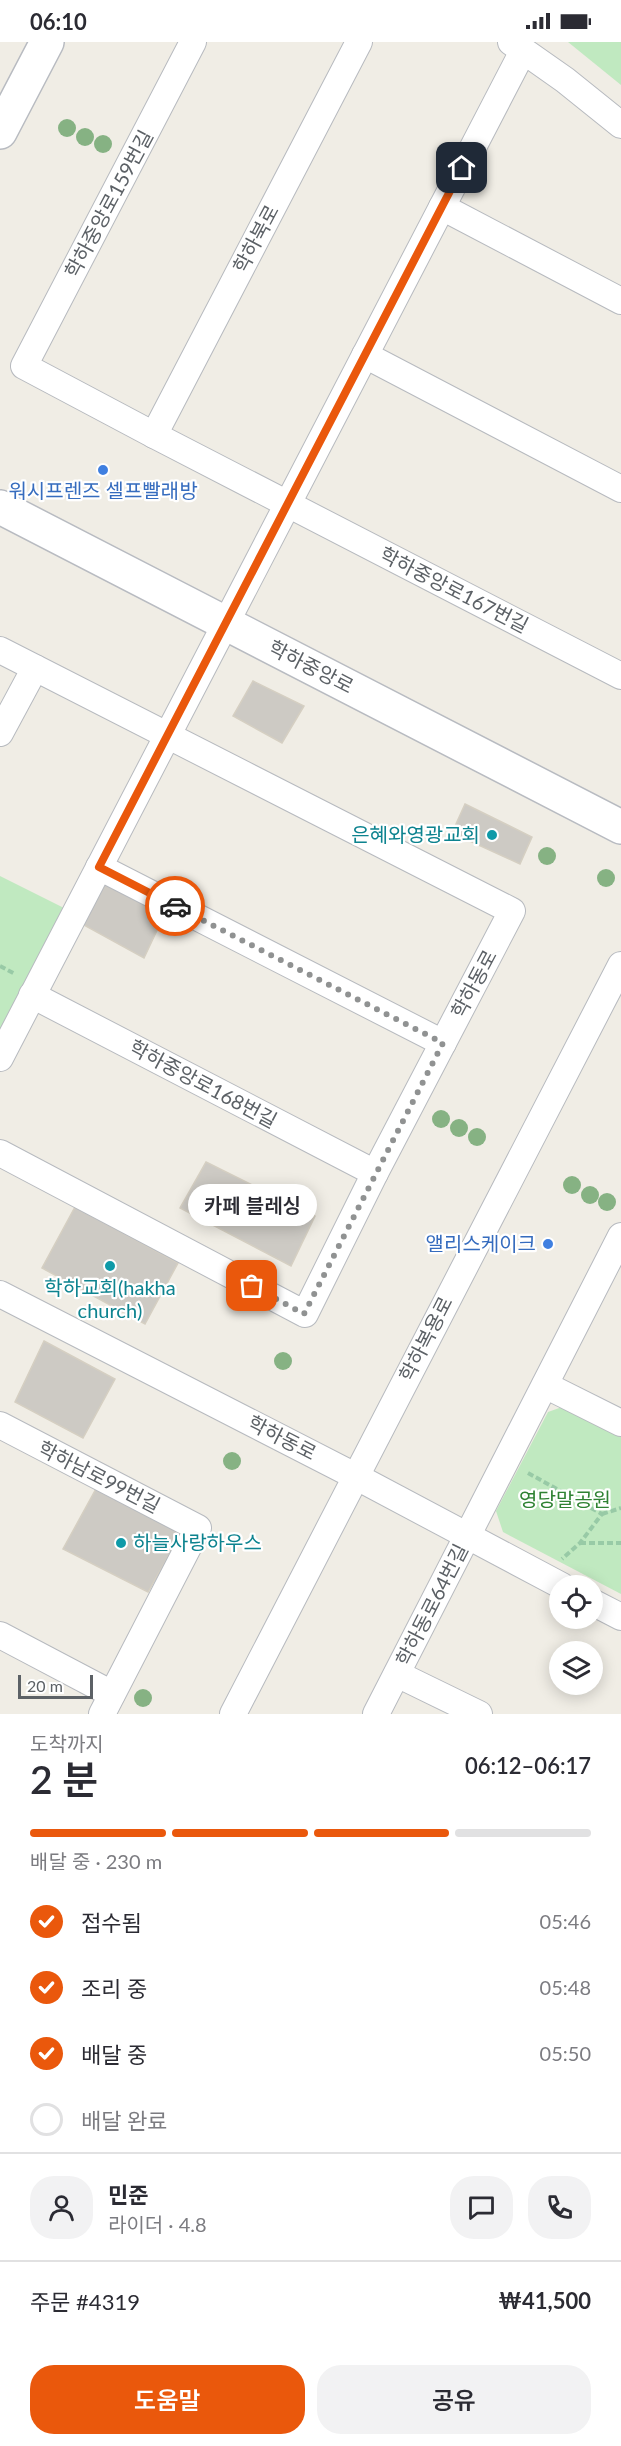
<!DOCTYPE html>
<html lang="ko">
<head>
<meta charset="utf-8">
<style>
	:root { --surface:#fff; --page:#f2f2f3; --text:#2b2b33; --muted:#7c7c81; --line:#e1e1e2; --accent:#ea580c }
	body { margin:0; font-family:Lato,"Noto Sans KR",sans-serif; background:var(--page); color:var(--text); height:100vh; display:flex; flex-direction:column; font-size:22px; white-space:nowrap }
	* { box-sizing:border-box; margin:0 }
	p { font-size:20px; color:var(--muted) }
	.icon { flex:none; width:33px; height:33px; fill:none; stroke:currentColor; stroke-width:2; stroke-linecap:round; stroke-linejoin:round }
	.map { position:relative; height:1672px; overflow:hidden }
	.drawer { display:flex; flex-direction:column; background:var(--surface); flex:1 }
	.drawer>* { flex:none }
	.buttons { position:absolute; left:549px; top:1533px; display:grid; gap:12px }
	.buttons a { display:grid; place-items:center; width:54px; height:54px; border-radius:50%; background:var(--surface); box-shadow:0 3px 15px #0003; font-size:30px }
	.scale { position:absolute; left:18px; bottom:15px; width:75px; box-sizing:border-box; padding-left:6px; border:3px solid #5c6166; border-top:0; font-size:16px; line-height:21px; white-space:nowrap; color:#5c6166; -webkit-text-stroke:4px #fff; paint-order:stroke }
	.pin { position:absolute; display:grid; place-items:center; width:51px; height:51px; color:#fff; margin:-26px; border-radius:12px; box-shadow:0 3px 9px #0006 }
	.courier { position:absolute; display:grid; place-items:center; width:60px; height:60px; margin:-30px; border:4px solid #ea580c; border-radius:50%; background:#fff; color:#222; box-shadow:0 2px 8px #0007 }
	.bubble { position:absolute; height:42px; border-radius:21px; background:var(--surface); box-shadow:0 3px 15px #0003; font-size:20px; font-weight:600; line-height:42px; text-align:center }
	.head em { font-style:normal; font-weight:600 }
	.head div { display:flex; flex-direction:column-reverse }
	.head { display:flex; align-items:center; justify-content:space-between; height:102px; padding:0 30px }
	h1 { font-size:39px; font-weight:600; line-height:45px }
	.bar { display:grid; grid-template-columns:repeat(4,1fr); gap:9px 6px; align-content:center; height:72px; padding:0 30px }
	.bar i { height:8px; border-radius:4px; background:var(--line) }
	.bar .on { background:var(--accent) }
	.bar p { grid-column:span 4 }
	.line { display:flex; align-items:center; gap:15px; padding:0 30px; border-top:2px solid var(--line) }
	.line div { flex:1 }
	.round { display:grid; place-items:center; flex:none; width:63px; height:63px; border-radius:24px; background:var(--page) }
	ol { padding:0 30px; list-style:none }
	li { display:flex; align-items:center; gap:18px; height:66px }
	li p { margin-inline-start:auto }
	li .icon { padding:6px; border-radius:50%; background:var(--accent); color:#fff; stroke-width:4 }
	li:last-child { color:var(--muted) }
	li i { width:33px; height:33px; border:3px solid var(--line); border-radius:50% }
	.button { display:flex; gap:12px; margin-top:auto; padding:12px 30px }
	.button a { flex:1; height:69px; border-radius:24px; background:var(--accent); color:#fff; font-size:24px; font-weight:600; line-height:69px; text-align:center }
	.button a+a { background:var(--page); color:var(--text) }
	.status { display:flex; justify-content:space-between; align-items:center; height:42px; padding:0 30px; background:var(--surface); direction:ltr }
	.status svg { height:16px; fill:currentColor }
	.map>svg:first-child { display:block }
	.green { fill:#c0e9c0 }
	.building { fill:#cdcac4; stroke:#d5cfc2; stroke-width:1.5 }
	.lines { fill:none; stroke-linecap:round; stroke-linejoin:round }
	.street-casing { stroke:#b7babf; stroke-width:28 }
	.secondary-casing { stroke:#b8bbc1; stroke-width:36 }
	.path { stroke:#98caa6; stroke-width:4; stroke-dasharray:6 3; stroke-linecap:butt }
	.street { stroke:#fff; stroke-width:26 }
	.secondary { stroke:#fff; stroke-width:33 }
	.tree { fill:#86b283 }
	.done { stroke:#909292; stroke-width:6; stroke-dasharray:0 10.8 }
	.route { stroke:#ea580c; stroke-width:8 }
	.shop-dot { fill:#3f7fe0; stroke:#fff; stroke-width:2 }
	.culture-dot { fill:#0f9aa8; stroke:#fff; stroke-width:2 }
	.labels { text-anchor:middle; stroke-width:4.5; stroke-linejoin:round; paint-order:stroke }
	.street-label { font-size:20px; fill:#5c6166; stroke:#fff }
	.shop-label { font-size:20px; fill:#366cbe; stroke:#fff }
	.culture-label { font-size:20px; fill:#0d838f; stroke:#fff; text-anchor:end }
	.park-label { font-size:20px; fill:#2f8233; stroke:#fff }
</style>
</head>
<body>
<div class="status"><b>06:10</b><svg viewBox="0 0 49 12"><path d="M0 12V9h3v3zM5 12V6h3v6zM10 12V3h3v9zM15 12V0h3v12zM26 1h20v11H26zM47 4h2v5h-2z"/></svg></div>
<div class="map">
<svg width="621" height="1672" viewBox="0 0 621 1672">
	<rect width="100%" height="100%" fill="#f0ede5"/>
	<g class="green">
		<polygon points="568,0 621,0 621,43"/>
		<polygon points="0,834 66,867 0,994"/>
		<polygon points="562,1365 621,1395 621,1552 503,1490 496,1469 548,1370"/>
	</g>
	<g class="building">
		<polygon points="253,639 304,664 282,701 233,674"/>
		<polygon points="465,762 532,795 520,822 452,791"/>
		<polygon points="101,837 167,867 144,916 82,882"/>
		<polygon points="206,1120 315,1174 291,1224 180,1166"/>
		<polygon points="75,1165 178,1221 145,1282 42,1226"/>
		<polygon points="44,1299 115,1337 83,1396 15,1360"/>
		<polygon points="97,1445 171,1482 179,1495 148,1550 63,1507"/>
	</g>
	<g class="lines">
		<defs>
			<g id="street">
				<polyline points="193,0 24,324 154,393 621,634"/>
				<polyline points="511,0 565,38 621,83"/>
				<polyline points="442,165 621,259"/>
				<polyline points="365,313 621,447"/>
				<polyline points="154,393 359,0"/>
				<polyline points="0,608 512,869 375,1131 305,1272 0,1111"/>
				<polyline points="0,691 35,626"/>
				<polyline points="99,825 443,1001"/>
				<polyline points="32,953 375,1131"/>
				<polyline points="0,1016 523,9"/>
				<polyline points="0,1252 355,1434 562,1544"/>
				<polyline points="545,1343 621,1381"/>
				<polyline points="0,1383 198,1486 102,1672"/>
				<polyline points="592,1560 621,1575"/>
				<polyline points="0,1593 112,1652"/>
				<polyline points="397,1632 479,1672"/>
				<polyline points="233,1672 621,923"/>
				<polyline points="376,1672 621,1194"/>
			</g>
			<g id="secondary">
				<polyline points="0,90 47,0"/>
				<polyline points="0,465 621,785"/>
			</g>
		</defs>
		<use href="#street" class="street-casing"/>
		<use href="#secondary" class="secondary-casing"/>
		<g class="path">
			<polyline points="0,924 15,932"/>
			<polyline points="528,1431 602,1472 580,1501 562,1517"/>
			<polyline points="602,1472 621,1466"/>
			<polyline points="580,1501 621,1501"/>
		</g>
		<use href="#street" class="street"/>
		<use href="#secondary" class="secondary"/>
	</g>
	<g class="tree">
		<circle cx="67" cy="86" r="9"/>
		<circle cx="85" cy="95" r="9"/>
		<circle cx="103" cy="102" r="9"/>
		<circle cx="547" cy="814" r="9"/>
		<circle cx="606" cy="836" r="9"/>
		<circle cx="441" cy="1077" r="9"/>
		<circle cx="459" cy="1086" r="9"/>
		<circle cx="477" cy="1095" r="9"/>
		<circle cx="572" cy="1143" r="9"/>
		<circle cx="590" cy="1153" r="9"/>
		<circle cx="607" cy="1160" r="9"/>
		<circle cx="283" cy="1319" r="9"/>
		<circle cx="232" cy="1419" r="9"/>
		<circle cx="143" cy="1656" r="9"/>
	</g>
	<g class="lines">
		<polyline class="done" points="175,864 443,1001 304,1272 252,1244"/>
		<polyline class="route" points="175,864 99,825 462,126"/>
	</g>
	<g class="shop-dot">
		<circle cx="103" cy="428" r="6"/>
		<circle cx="548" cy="1202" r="6"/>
	</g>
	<g class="culture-dot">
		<circle cx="492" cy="793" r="6"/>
		<circle cx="110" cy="1224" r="6"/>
		<circle cx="121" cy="1501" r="6"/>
	</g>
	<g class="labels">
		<g class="street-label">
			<text transform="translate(109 162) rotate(-62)" y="7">학하중앙로159번길</text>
			<text transform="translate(256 197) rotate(-62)" y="7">학하북로</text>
			<text transform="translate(454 548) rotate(27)" y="7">학하중앙로167번길</text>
			<text transform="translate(311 625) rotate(27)" y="7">학하중앙로</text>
			<text transform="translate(474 942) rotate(-62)" y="7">학하동로</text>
			<text transform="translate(203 1042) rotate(28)" y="7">학하중앙로168번길</text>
			<text transform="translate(426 1297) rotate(-63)" y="7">학하복용로</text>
			<text transform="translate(282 1396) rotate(27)" y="7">학하동로</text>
			<text transform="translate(99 1435) rotate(27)" y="7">학하남로99번길</text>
			<text transform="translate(432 1563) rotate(-63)" y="7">학하동로64번길</text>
		</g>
		<g class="shop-label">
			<text x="103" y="456">워시프렌즈 셀프빨래방</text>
			<text x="536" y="1209" text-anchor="end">앨리스케이크</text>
		</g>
		<g class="culture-label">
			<text x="480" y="800">은혜와영광교회</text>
			<text x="110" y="1253" text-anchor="middle">학하교회(hakha<tspan x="110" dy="23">church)</tspan></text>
			<text x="133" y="1508" text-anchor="start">하늘사랑하우스</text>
		</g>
		<g class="park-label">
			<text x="565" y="1465">영당말공원</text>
		</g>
	</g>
</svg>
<div class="buttons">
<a><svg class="icon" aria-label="locate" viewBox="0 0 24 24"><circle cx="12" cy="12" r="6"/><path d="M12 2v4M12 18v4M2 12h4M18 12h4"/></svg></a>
<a><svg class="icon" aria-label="layers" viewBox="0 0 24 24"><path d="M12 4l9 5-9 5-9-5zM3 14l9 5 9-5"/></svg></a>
</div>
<div class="scale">20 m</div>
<div class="pin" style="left:252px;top:1244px;background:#ea580c"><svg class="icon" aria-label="bag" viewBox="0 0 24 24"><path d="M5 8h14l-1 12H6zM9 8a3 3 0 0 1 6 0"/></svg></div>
<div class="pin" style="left:462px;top:126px;background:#1f2937"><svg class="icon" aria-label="home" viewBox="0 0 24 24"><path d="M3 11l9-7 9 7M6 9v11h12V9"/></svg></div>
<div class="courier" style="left:175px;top:864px"><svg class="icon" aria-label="car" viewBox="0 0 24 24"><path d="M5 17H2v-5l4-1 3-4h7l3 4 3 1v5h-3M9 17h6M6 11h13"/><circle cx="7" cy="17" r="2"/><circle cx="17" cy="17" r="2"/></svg></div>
<div class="bubble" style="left:188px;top:1142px;width:129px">카페 블레싱</div>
</div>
<section class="drawer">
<div class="head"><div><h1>2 분</h1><p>도착까지</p></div><em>06:12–06:17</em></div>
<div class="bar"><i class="on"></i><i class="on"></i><i class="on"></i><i></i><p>배달 중 · 230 m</p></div>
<ol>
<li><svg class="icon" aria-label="check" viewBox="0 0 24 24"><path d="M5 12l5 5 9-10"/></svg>접수됨<p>05:46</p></li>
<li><svg class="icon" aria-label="check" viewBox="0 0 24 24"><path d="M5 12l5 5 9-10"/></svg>조리 중<p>05:48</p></li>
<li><svg class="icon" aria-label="check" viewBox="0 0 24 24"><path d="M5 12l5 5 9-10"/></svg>배달 중<p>05:50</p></li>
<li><i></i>배달 완료</li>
</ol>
<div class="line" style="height:108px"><a class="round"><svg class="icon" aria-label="person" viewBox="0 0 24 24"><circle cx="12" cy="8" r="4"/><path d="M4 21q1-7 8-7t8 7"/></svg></a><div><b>민준</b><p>라이더 · 4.8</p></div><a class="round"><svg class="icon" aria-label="chat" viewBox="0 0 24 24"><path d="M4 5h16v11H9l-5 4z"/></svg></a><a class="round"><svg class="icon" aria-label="phone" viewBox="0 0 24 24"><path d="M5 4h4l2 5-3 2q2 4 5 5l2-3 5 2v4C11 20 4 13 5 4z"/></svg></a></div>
<div class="line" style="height:78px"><div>주문 #4319</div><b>₩41,500</b></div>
<div class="button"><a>도움말</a><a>공유</a></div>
</section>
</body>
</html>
